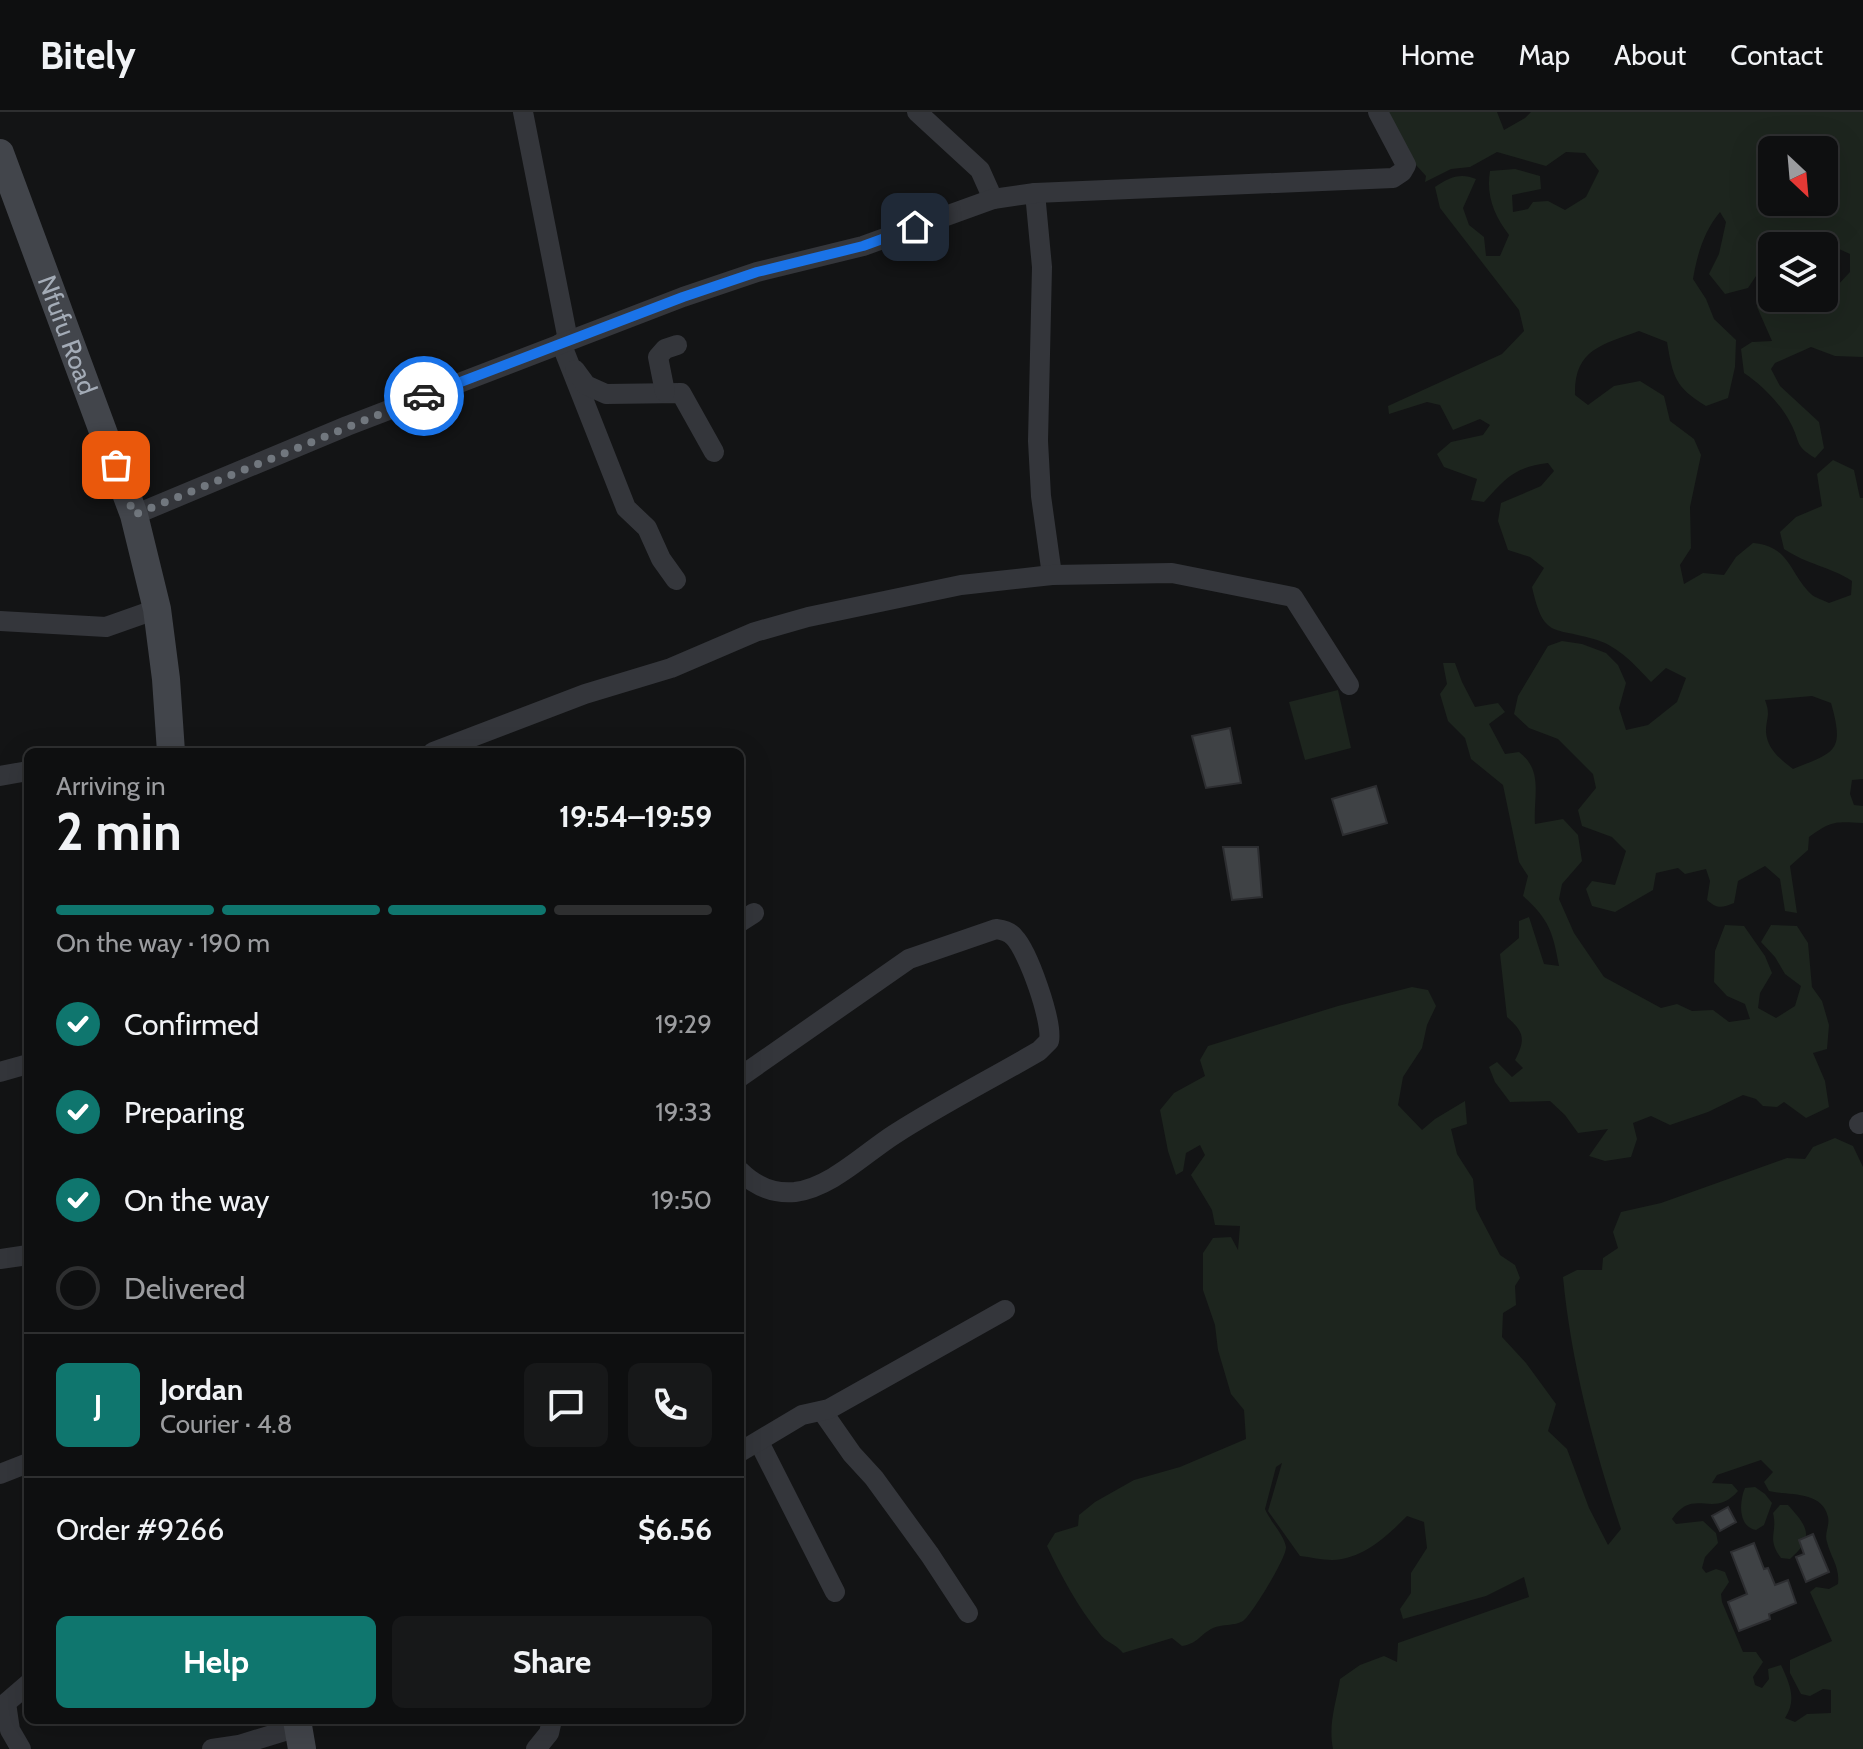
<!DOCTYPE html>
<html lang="en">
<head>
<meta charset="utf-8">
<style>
	:root { --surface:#0e0f10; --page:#171819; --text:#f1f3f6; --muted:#9b9c9f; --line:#2e2f30; --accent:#0f766e }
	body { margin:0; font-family:Cabin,sans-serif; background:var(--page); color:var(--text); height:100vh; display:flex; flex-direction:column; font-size:30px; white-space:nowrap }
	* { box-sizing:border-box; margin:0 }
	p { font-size:26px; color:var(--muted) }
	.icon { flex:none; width:44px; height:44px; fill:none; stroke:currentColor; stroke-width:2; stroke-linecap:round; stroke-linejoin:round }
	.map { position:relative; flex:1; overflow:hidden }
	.sheet { position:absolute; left:24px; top:636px; width:720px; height:976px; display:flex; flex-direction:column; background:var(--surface); border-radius:12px; box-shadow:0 8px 32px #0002,0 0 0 2px var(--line) }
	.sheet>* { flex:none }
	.needle { width:52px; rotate:154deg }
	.buttons { position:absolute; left:1758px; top:24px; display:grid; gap:16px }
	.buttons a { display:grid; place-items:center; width:80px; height:80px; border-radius:12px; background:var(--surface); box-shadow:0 8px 32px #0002,0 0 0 2px var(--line); font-size:40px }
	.pin { position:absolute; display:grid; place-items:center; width:68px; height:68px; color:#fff; margin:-34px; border-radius:16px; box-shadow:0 4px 12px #0006 }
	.courier { position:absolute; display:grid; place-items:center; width:80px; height:80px; margin:-40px; border:6px solid #1a73e8; border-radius:50%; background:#fff; color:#222; box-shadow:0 2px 10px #0007 }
	.summary em { font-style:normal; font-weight:800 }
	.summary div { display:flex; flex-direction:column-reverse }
	.summary { display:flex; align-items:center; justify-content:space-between; height:136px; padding:0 32px }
	h1 { font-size:52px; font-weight:800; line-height:60px }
	.bar { display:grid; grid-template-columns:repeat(4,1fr); gap:12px 8px; align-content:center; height:96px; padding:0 32px }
	.bar i { height:10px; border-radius:6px; background:var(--line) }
	.bar .on { background:var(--accent) }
	.bar p { grid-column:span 4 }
	.line { display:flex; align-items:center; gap:20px; padding:0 32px; border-top:2px solid var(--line) }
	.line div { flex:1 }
	.round { display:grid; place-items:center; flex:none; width:84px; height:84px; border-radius:12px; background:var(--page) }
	ol { padding:0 32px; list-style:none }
	li { display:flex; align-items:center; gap:24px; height:88px }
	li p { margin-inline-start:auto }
	li .icon { padding:8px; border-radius:50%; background:var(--accent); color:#fff; stroke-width:4 }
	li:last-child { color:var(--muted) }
	li i { width:44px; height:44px; border:4px solid var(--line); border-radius:50% }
	.primary-button { display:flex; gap:16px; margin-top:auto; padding:16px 32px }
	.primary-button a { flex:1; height:92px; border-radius:12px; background:var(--accent); color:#fff; font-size:32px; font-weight:800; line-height:92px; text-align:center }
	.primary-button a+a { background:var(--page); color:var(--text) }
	header { display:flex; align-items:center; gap:48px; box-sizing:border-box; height:112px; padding:0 40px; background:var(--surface); border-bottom:2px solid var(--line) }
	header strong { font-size:38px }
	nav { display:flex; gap:44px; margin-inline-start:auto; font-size:28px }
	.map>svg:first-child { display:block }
	.green { fill:#1d251e; fill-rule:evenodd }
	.building { fill:#3f4245; stroke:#2d2e31; stroke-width:2 }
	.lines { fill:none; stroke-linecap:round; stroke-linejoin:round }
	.street { stroke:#34363b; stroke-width:20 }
	.secondary { stroke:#42454b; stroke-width:28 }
	.done { stroke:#71777e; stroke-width:8; stroke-dasharray:0 14.4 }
	.route { stroke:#1a73e8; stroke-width:10 }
	.labels { text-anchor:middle; stroke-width:6; stroke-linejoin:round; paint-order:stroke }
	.street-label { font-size:26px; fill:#a4acb7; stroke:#0e0f10 }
</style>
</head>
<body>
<header>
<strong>Bitely</strong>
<nav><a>Home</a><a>Map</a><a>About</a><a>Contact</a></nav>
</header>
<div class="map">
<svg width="1863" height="1637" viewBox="0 0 1863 1637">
	<rect width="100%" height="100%" fill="#131415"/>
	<g class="green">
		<path d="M1377,0H1497L1504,18L1525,6L1531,0H1863V245L1835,244L1811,235L1775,251L1771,257L1780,274L1819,310L1824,336L1815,346C1794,333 1801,331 1791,312C1781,292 1762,273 1744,261L1741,237L1752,230L1772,229L1757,195L1766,174L1772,173V186H1785L1793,198L1804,193L1802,186H1824V173L1825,176L1836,175L1850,160V142L1828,132L1772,134V150L1760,158L1748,176L1725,182L1709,162L1719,142L1726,110L1720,100C1704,119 1697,143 1693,167L1706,187L1714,207L1736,228L1735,255L1728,286L1706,294C1675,275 1673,265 1667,230L1639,219C1602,233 1574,237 1575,283L1588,293L1614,274L1640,269L1664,284L1670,309L1694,327L1701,343L1690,395L1691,436L1680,453L1684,472L1703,461L1724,463L1736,445L1753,431C1790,434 1789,461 1811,482C1815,486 1824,488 1829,491L1851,483L1852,469C1829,454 1808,453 1784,437L1780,420L1796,405L1822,394L1817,362L1833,348L1854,358L1860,386H1863V667L1852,668L1850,682L1854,693L1863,694V711C1835,710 1833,708 1809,725L1808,738L1790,754L1797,801L1785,799L1780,767L1765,754L1738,769L1734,791C1722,796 1717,797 1707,788L1710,769L1706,757L1685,762L1678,756L1656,761L1653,778L1615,800L1592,794L1586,777L1592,769L1615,773L1626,739L1612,725L1582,714L1578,698L1596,676L1593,662L1558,627L1529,616L1514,602L1518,584L1548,534L1562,529L1582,532L1606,541L1618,553L1626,571L1619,596L1626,618L1648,613L1677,590L1686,566L1666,556L1651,570C1635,553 1619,535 1597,528C1553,514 1544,528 1532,475L1544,456L1530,445L1508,438L1498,409L1501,391L1541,374L1554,359L1548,351C1514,355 1506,366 1484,390L1471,388L1477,367L1444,355L1437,342L1451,330L1483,323L1490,313L1480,307L1453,318L1440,293L1427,290L1389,302L1388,294L1502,242L1524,219L1519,198L1440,96L1435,75C1448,66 1460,60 1476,67L1463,96L1469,113L1484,125L1486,144H1500L1509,123C1494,103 1486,84 1490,59L1515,57L1540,64L1541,77L1512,83L1513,100L1528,97L1533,90L1548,89L1565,98L1586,85L1599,59L1585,41L1566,40L1546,54L1497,40L1470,55L1451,57L1425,70L1426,64L1394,29ZM1772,38H1824V90H1772ZM1812,584L1831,591C1845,640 1835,640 1793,657C1781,648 1767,637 1766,620C1766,605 1771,604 1765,588Z"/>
		<path d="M1443,551H1455L1462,570L1475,595L1498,591L1505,600L1489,612L1505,642L1519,640C1544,659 1533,684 1535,712L1563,707L1578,723L1582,749L1562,772L1559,787L1574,821L1604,865L1661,896L1677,892L1692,899L1713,898L1729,910L1750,907L1745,892L1727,884L1714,870L1715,839L1725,813L1744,814L1765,844L1772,861L1760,881L1758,896L1776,906L1795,894L1801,874L1785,862L1775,845L1761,830L1771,813L1797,814L1808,831L1812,875L1822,889L1829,913L1827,937L1813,941L1825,969L1829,995L1806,1006L1784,990L1777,995L1763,994L1756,987L1743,983L1708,1000L1670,1013L1651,1004L1633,1011L1637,1027L1631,1045L1605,1049L1589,1044L1608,1017L1578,1021L1565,1003L1550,989L1510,990L1495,970L1489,955L1497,950L1512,965L1523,956L1515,948C1526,927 1524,920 1507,905L1500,842L1519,826V809L1529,805L1544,852L1559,854C1553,820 1549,807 1523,784L1528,764L1519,750L1503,673L1471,647L1465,626L1448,609L1440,582L1447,572Z"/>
		<polygon points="1338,578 1351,636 1305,648 1289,590"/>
		<path d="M1412,875L1428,878L1436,894L1427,913L1422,936L1403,965L1398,993L1422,1018L1435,1007L1465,989L1467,1012L1451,1017L1457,1042L1473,1067L1476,1097L1500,1143L1515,1153L1520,1166L1515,1174L1516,1193L1503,1201L1502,1225L1526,1251L1556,1292L1548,1319L1567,1337L1589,1396L1608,1433L1621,1417C1594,1337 1571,1250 1563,1165L1577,1158H1602L1603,1146L1618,1136L1613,1120L1621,1100L1661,1091L1787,1046L1805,1047L1813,1035L1835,1026L1853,1034L1863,1055V1637H1333C1328,1612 1336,1592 1340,1567L1360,1553L1384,1544L1397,1550L1398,1531L1529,1485L1524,1465L1486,1484L1403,1507L1400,1497L1411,1481V1461L1427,1436L1424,1410L1407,1404C1386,1425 1363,1447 1332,1448C1322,1448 1310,1445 1300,1444L1268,1399L1282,1351L1276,1355L1265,1397C1270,1409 1284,1423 1286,1435C1287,1445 1251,1504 1243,1509C1235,1514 1222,1512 1213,1516C1199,1523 1199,1531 1182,1534L1172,1526L1123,1541C1116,1532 1105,1530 1099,1521C1078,1495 1061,1464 1047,1434L1055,1421L1078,1414L1079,1403L1095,1390L1134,1368L1180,1355L1246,1327L1244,1298L1231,1282L1218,1238L1215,1213L1203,1178V1141L1213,1126L1231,1125L1238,1138L1240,1114L1215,1113L1212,1098L1191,1063L1205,1043L1200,1033L1186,1041L1183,1059L1176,1063L1168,1039L1160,998L1174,981L1205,964L1200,948L1208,934L1338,894ZM1761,1348L1773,1360L1764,1370L1769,1379C1788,1384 1822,1378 1828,1405C1830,1414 1824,1421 1827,1430C1831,1446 1840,1455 1838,1472L1829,1477L1816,1475L1810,1480L1832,1529L1790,1548V1561L1801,1582L1810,1584L1823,1577L1831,1578V1601L1807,1602L1795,1610L1785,1606C1797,1588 1790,1572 1781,1553L1768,1557L1769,1567L1762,1576L1755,1573L1753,1565L1763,1550L1756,1540H1743L1722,1490L1721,1482L1729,1470L1725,1460L1716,1457L1706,1461L1702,1456L1705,1445L1718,1431L1716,1421L1703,1409L1676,1412L1672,1407C1694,1374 1713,1408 1738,1379L1732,1372L1712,1371L1717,1363Z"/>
		<path d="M1755,1375L1765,1382L1772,1391L1764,1413L1756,1418C1738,1415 1739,1390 1745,1376Z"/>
		<path d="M1780,1393H1788C1808,1415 1815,1425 1790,1447L1781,1446C1766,1426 1778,1421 1773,1401Z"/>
	</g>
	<g class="building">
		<polygon points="1230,616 1241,671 1206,676 1192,624"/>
		<polygon points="1376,674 1387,711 1343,723 1332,687"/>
		<polygon points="1223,735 1258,735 1262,785 1232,788"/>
		<polygon points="1728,1395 1736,1410 1720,1419 1712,1404"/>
		<polygon points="1813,1422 1829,1460 1806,1470 1796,1445 1804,1442 1799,1428"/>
		<polygon points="1754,1431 1764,1457 1768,1456 1775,1473 1788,1468 1796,1491 1769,1502 1770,1507 1739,1519 1728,1490 1747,1482 1731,1440"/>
	</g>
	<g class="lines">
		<g class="street">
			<polyline points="523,0 568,228"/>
			<polyline points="917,0 980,58 993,87"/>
			<polyline points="1035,81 1042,155 1038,329 1041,384 1052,463"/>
			<polyline points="561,231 626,396 647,416 661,447 676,468"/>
			<polyline points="575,258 586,273 606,282 681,281 714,340"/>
			<polyline points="665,280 658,245 665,237 677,233"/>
			<polyline points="134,403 347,314 683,185 757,160 863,134 993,87 1035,81 1393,66 1402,60 1406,53 1378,0"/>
			<polyline points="0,509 106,515 157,497"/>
			<polyline points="433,640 585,582 671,556 755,520 808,505 961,473 1052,463 1172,461 1293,485 1349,573"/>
			<polyline points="0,664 28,659"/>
			<polyline points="740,810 754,801"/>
			<polyline points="0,960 28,952"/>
			<path d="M740,965L909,847L996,817C1003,818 1009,819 1014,825C1028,839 1053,910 1049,929L1039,939C991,967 942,992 895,1022C865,1041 832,1075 795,1080C774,1082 755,1074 740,1059"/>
			<polyline points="1859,1012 1863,1010"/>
			<polyline points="0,1147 28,1143"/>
			<polyline points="822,1299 852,1342 874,1366 930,1443 968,1501"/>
			<polyline points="759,1330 835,1480"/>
			<polyline points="740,1340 802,1303 829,1297 1005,1198"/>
			<polyline points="0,1362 28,1351"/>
			<polyline points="21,1637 10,1618 6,1591 28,1572"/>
			<polyline points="212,1637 239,1633 298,1615"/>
			<polyline points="536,1637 549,1621 552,1608"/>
		</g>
		<g class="secondary">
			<path id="s1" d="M0,41L134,403L157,497L166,567L171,640"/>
			<polyline points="297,1608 302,1637"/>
		</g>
	</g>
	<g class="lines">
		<polyline class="done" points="116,353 134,403 424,284"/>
		<polyline class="route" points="424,284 683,185 757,160 863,134 915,115"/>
	</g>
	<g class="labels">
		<g class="street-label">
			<text dy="9" stroke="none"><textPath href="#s1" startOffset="194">Nfufu Road</textPath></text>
		</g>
	</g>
</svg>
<div class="buttons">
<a><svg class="needle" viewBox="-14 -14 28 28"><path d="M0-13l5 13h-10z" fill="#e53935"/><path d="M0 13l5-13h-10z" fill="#9b9c9f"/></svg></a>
<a><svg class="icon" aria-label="layers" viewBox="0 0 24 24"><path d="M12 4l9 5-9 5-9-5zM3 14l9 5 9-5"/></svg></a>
</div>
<div class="pin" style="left:116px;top:353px;background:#ea580c"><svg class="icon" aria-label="bag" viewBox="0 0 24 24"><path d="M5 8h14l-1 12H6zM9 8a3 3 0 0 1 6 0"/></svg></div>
<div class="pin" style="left:915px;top:115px;background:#1f2937"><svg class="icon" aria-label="home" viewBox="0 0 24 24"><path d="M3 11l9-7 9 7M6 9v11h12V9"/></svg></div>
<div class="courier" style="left:424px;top:284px"><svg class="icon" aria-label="car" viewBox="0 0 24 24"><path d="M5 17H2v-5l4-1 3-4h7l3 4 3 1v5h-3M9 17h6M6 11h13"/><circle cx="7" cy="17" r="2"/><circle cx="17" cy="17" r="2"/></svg></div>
<section class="sheet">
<div class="summary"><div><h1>2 min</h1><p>Arriving in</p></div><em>19:54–19:59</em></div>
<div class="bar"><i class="on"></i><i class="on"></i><i class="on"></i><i></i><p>On the way · 190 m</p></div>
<ol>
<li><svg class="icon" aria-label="check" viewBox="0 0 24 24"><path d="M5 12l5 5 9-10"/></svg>Confirmed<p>19:29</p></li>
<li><svg class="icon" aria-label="check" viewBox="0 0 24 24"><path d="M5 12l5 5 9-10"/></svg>Preparing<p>19:33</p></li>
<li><svg class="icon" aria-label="check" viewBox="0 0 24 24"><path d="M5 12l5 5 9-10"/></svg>On the way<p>19:50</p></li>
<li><i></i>Delivered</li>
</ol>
<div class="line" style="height:144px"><b class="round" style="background:var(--accent);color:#fff">J</b><div><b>Jordan</b><p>Courier · 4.8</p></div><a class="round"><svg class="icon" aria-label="chat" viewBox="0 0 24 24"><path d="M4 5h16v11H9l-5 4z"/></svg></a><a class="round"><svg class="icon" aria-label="phone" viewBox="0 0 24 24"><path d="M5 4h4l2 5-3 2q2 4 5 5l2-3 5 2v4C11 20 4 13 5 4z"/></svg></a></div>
<div class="line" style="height:104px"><div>Order #9266</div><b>$6.56</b></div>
<div class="primary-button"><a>Help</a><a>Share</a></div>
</section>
</div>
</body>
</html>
